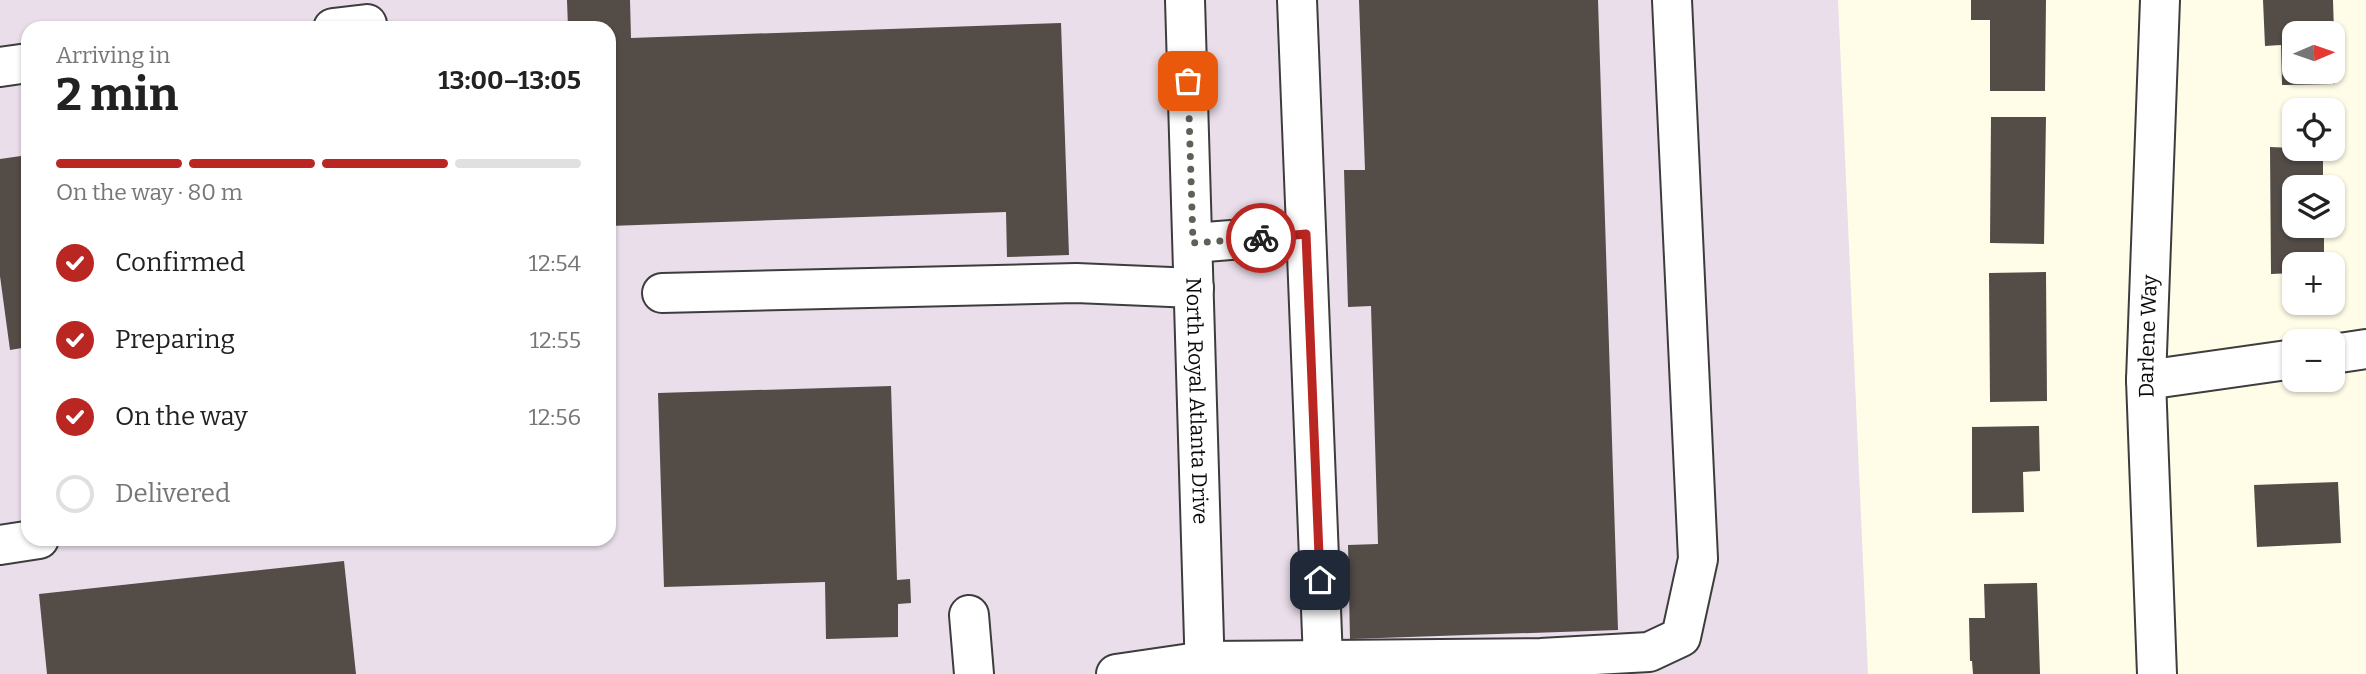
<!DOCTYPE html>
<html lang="en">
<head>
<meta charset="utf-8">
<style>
	:root { --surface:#fff; --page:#f2f2f2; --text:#222; --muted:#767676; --line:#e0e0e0; --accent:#ba2622 }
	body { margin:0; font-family:Bitter,serif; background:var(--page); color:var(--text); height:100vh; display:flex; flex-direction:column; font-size:26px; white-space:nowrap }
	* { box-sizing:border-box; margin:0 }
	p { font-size:23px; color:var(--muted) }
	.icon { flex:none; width:38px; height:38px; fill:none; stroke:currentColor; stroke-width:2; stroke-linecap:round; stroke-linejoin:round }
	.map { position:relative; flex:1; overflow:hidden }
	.sheet { position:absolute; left:21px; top:21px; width:595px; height:525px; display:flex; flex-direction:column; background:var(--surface); border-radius:21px; box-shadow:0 2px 5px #0004 }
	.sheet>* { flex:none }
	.needle { width:46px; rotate:88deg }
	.fabs { position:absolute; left:2282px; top:21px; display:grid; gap:14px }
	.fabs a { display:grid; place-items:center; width:63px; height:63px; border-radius:14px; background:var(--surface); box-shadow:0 2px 5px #0004; font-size:35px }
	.pin { position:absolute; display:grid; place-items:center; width:60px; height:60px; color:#fff; margin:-30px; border-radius:14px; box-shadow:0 4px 10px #0006 }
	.courier { position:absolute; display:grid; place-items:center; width:70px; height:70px; margin:-35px; border:5px solid #ba2622; border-radius:50%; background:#fff; color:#222; box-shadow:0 2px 9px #0007 }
	.headline em { font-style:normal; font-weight:700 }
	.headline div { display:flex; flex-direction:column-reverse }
	.headline { display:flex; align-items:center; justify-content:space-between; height:119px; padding:0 35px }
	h1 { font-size:46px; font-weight:700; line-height:52px }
	.bar { display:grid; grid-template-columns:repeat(4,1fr); gap:10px 7px; align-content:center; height:84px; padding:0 35px }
	.bar i { height:9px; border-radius:5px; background:var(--line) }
	.bar .selected { background:var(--accent) }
	.bar p { grid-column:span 4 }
	ol { padding:0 35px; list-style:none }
	li { display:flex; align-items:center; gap:21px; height:77px }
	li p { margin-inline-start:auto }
	li .icon { padding:7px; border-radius:50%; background:var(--accent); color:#fff; stroke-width:4 }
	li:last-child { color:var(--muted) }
	li i { width:38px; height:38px; border:4px solid var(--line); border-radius:50% }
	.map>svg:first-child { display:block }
	.industrial { fill:#e9deea; fill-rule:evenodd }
	.building { fill:#534c47 }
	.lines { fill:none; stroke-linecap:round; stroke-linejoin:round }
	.minor-casing { stroke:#3d3d3d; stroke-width:42 }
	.minor { stroke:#fff; stroke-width:38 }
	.done { stroke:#605f58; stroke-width:7; stroke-dasharray:0 12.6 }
	.route { stroke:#ba2622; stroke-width:9 }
	.labels { text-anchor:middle; stroke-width:7; stroke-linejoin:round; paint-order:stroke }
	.street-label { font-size:21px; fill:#0a0a0a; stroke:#fff }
</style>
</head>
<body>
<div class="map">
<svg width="2366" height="674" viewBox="0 0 2366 674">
	<rect width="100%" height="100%" fill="#fffce8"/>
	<path class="industrial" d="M0,0H1838L1868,674H0ZM28,28H609V539H28Z"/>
	<g class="building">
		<polygon points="567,0 630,0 631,38 1061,23 1069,255 1007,257 1006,212 609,226 609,28 568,28"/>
		<polygon points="1359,0 1598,0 1618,630 1350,639 1348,545 1378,544 1371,306 1348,307 1344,170 1365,170"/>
		<polygon points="1971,0 2046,0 2045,91 1990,91 1990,20 1971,20"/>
		<polygon points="2263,0 2333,0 2334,33 2294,33 2294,72 2335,72 2335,84 2282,85 2281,45 2265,46"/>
		<polygon points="1991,117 2046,117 2044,244 1990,243"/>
		<polygon points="2270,147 2323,149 2323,187 2294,187 2294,226 2324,226 2324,264 2294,264 2294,273 2271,274"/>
		<polygon points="28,155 28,347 10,350 0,276 0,159"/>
		<polygon points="2046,272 2047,401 1990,402 1989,273"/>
		<polygon points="891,386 897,580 910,579 911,603 898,604 898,637 826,639 825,582 664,587 658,393"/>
		<polygon points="2039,426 2040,471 2023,472 2024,512 1972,513 1972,427"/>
		<polygon points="2338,482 2341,543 2257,547 2254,485"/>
		<polygon points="344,561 356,674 47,674 39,594"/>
		<polygon points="2037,583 2040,674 1973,674 1972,661 1970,661 1969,618 1985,618 1984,584"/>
	</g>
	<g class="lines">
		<defs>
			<g id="minor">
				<path id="s1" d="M1185,0L1205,674"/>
				<polyline points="1297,0 1323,660"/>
				<polyline points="333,28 367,24"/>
				<polyline points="0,67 28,63"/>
				<polyline points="1193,243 1306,234"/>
				<polyline points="662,293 1076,283 1194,288"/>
				<polyline points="2333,354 2366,349"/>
				<polyline points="2146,380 2294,359"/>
				<polyline points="0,545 39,539"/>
				<polyline points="969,615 974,674"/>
				<polyline points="1116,674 1205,661 1541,658 1649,652 1681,637 1698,559 1672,0"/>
				<path id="s2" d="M2157,674L2146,380L2160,0"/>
			</g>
		</defs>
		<use href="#minor" class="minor-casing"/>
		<use href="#minor" class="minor"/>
	</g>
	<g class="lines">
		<polyline class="done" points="1188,81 1193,243 1261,238"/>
		<polyline class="route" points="1261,238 1306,234 1320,580"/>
	</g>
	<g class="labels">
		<g class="street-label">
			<text dy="7" stroke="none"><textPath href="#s2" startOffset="338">Darlene Way</textPath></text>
			<text dy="7" stroke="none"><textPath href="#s1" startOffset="401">North Royal Atlanta Drive</textPath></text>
		</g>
	</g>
</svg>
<div class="fabs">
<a><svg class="needle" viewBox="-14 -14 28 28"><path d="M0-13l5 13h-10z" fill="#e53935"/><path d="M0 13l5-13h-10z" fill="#767676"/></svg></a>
<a><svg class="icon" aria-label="locate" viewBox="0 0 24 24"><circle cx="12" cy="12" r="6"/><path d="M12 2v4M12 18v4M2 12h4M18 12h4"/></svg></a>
<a><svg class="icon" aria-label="layers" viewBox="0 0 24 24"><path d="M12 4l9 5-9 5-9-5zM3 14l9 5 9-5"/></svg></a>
<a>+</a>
<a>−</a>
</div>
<div class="pin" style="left:1188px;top:81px;background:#ea580c"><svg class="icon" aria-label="bag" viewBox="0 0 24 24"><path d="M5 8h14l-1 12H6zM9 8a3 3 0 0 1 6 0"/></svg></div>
<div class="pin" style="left:1320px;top:580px;background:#1f2937"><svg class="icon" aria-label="home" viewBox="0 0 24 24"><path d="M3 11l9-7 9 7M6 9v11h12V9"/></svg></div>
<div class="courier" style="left:1261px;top:238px"><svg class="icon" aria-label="bike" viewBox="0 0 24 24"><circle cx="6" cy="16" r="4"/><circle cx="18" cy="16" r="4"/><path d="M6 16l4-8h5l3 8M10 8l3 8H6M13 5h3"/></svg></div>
<section class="sheet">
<div class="headline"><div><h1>2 min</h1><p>Arriving in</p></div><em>13:00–13:05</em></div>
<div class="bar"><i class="selected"></i><i class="selected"></i><i class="selected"></i><i></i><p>On the way · 80 m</p></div>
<ol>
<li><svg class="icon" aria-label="check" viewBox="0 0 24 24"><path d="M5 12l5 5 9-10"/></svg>Confirmed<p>12:54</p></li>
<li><svg class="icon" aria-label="check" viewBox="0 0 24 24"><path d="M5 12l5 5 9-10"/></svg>Preparing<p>12:55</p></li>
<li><svg class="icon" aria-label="check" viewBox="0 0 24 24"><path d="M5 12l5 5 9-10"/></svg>On the way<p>12:56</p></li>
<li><i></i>Delivered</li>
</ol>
</section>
</div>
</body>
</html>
